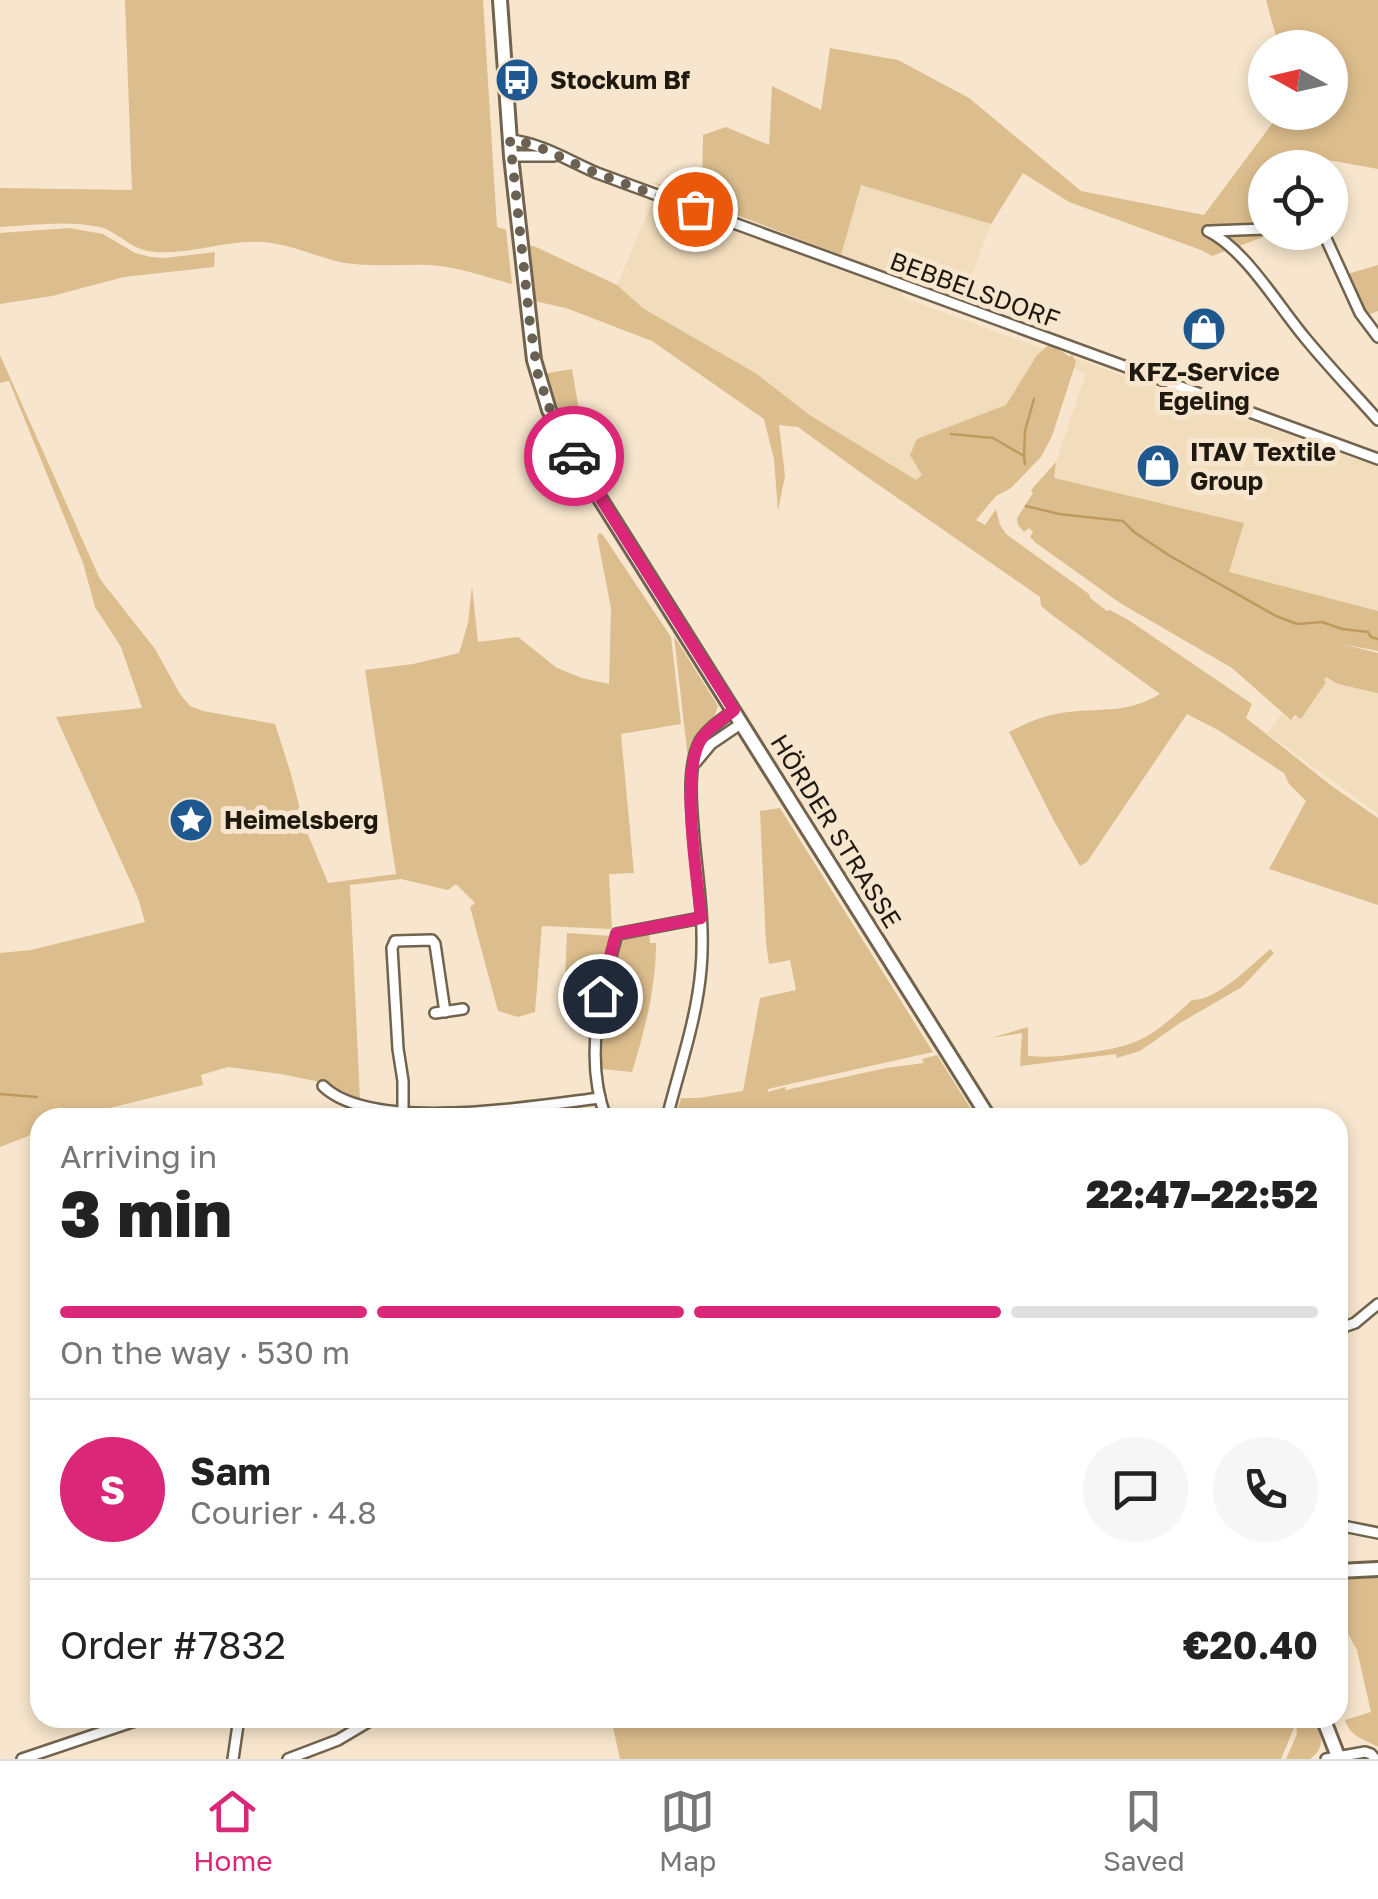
<!DOCTYPE html>
<html lang="en">
<head>
<meta charset="utf-8">
<style>
	:root { --surface:#fff; --page:#f6f6f6; --text:#222; --muted:#767676; --line:#e0e0e0; --accent:#db2777 }
	body { margin:0; font-family:"Golos Text",sans-serif; background:var(--page); color:var(--text); height:100vh; display:flex; flex-direction:column; font-size:38px; white-space:nowrap }
	* { box-sizing:border-box; margin:0 }
	p { font-size:32px; color:var(--muted) }
	.icon { flex:none; width:55px; height:55px; fill:none; stroke:currentColor; stroke-width:2; stroke-linecap:round; stroke-linejoin:round }
	.map { position:relative; flex:1; overflow:hidden }
	.panel { position:absolute; left:30px; top:1108px; width:1318px; height:620px; display:flex; flex-direction:column; background:var(--surface); border-radius:30px; box-shadow:0 5px 15px #0003 }
	.panel>* { flex:none }
	.needle { width:65px; rotate:278deg }
	.tools { position:absolute; left:1248px; top:30px; display:grid; gap:20px }
	.tools a { display:grid; place-items:center; width:100px; height:100px; border-radius:50%; background:var(--surface); box-shadow:0 5px 15px #0003; font-size:50px }
	.pin { position:absolute; display:grid; place-items:center; width:85px; height:85px; color:#fff; margin:-42px; border:5px solid #fff; border-radius:50%; box-shadow:0 2px 10px #0007 }
	.courier { position:absolute; display:grid; place-items:center; width:100px; height:100px; margin:-50px; border:8px solid #db2777; border-radius:50%; background:#fff; color:#222; box-shadow:0 2px 12px #0007 }
	.summary em { font-style:normal; font-weight:800 }
	.summary div { display:flex; flex-direction:column-reverse }
	.summary { display:flex; align-items:center; justify-content:space-between; height:170px; padding:0 30px }
	h1 { font-size:65px; font-weight:800; line-height:75px }
	.bar { display:grid; grid-template-columns:repeat(4,1fr); gap:15px 10px; align-content:center; height:120px; padding:0 30px }
	.bar i { height:12px; border-radius:8px; background:var(--line) }
	.bar .on { background:var(--accent) }
	.bar p { grid-column:span 4 }
	.line { display:flex; align-items:center; gap:25px; padding:0 30px; border-top:2px solid var(--line) }
	.line div { flex:1 }
	.round { display:grid; place-items:center; flex:none; width:105px; height:105px; border-radius:52px; background:var(--page) }
	.tabs { display:flex; justify-content:space-around; align-items:center; height:140px; border-top:2px solid var(--line); background:var(--surface); font-size:28px; color:var(--muted) }
	.tabs a { display:grid; justify-items:center; gap:5px }
	.tabs .on { color:var(--accent) }
	.map>svg:first-child { display:block }
	.built { fill:#f1dcbc }
	.green { fill:#dcbd8d }
	.lines { fill:none; stroke-linecap:round; stroke-linejoin:round }
	.stream { stroke:#bf9a5e; stroke-width:2.5 }
	.street-casing { stroke:#71634d; stroke-width:14 }
	.secondary-casing { stroke:#71634d; stroke-width:18 }
	.street { stroke:#fff; stroke-width:9 }
	.secondary { stroke:#fff; stroke-width:12 }
	.done { stroke:#6b6152; stroke-width:10; stroke-dasharray:0 18 }
	.route { stroke:#db2777; stroke-width:12 }
	.labels { text-anchor:middle; stroke-width:10; stroke-linejoin:round; paint-order:stroke }
	.poi-label { font-size:25px; font-weight:bold; fill:#1f1910; stroke:#f7e6cd; text-anchor:start }
	.street-label { font-size:25px; fill:#1f1910; stroke:#f7e6cd }
</style>
</head>
<body>
<div class="map">
<svg width="1378" height="1759" viewBox="0 0 1378 1759">
	<rect width="100%" height="100%" fill="#f7e6cd"/>
	<g class="built">
		<polygon points="861,185 991,224 962,301 841,255"/>
		<polygon points="653,200 902,293 902,297 1043,349 1050,344 1071,357 1361,461 1378,465 1378,611 1228,572 1243,523 1053,478 1056,462 1086,373 1037,355 1006,405 917,440 922,475 916,480 808,414 757,374 644,309 617,285"/>
		<polygon points="1378,653 1378,814 1267,733 1283,713 1287,718 1295,719 1302,710 1324,663"/>
	</g>
	<g class="green">
		<path d="M125,0H483L497,227L506,230L512,284C486,277 458,267 430,265C402,264 373,267 345,263C318,258 291,244 263,242C225,239 186,257 148,251C130,248 118,232 100,227C67,220 33,225 0,227V188L132,190Z"/>
		<polygon points="1266,0 1378,0 1378,169 1306,156 1308,167 1265,168 1265,232 1274,233 1212,256 1201,250 1069,202 1023,173 991,224 861,185 841,255 651,182 702,195 703,135 726,127 769,145 772,86 821,110 830,48 898,60 969,98 1081,191 1204,215 1280,113 1330,112 1330,48 1279,47"/>
		<polygon points="69,228 103,234 135,253 151,257 165,258 215,252 214,267 124,277 52,296 0,304 0,233"/>
		<path d="M528,245L536,247L617,285L644,309L757,374L808,414L916,480L922,475L910,455L917,439L1006,405L1037,355L1050,344L1070,357L1072,354L1076,362L1052,436L1041,457L1011,488L996,496L976,520L985,525L996,509L1000,525L1006,534L1089,594L1090,598L1107,611L1110,610L1130,621L1252,704L1246,718L1333,787L1378,818V905L1269,869L1306,801L1289,784L1284,773L1218,730L1187,714L1087,862L1080,866L1054,821L1009,732C1028,722 1047,714 1069,712C1104,708 1129,713 1160,694L1052,615L1041,606L1040,597L860,472L798,427L779,425L785,476L778,511L774,459L764,419L652,341L566,308L534,301Z"/>
		<polygon points="1378,265 1378,311 1365,316 1344,275"/>
		<polygon points="0,355 100,579 155,649 180,694 190,706 203,711 275,724 291,774 304,825 328,883 396,874 365,670 413,664 459,653 468,623 472,586 478,642 518,637 557,668 582,678 609,684 611,608 597,536 600,533 603,535 671,637 681,724 621,734 634,873 609,874 612,929 542,926 535,1012 518,1017 498,1011 470,907 475,903 456,884 448,890 401,879 350,885 360,1100 325,1083 281,1074 228,1067 201,1075 203,1085 73,1117 40,1118 40,1129 36,1133 0,1147 0,953 31,950 145,922 138,898 56,717 142,708 121,647 95,607 83,563 9,381 0,383"/>
		<polygon points="572,369 587,457 585,460 553,397 549,397 542,374"/>
		<polygon points="1056,462 1054,478 1244,523 1229,572 1378,611 1378,651 1342,644 1378,653 1378,693 1338,684 1326,677 1324,680 1326,682 1301,719 1295,715 1291,720 1232,668 1120,603 1036,543 1030,537 1033,532 1029,528 1024,532 1018,525 1017,518 1033,493 1031,490"/>
		<polygon points="674,636 718,706 714,717 716,720 694,742 688,759"/>
		<polygon points="780,808 933,1052 768,1089 768,1092 785,1087 786,1090 886,1068 924,1063 922,1059 937,1055 976,1117 675,1117 681,1098 698,1098 743,1091 760,998 796,990 790,960 769,964 766,943 760,811"/>
		<path d="M649,932L650,943H656C656,987 645,1030 632,1072L602,1069L603,1009L622,938Z"/>
		<polygon points="567,933 611,936 596,989 588,989 587,969 575,970 575,979 565,980"/>
		<path d="M1270,949L1274,953L1242,987L1180,1023L1140,1051L1117,1058L1116,1054L1020,1066L1022,1033L991,1038L1028,1027V1056C1046,1058 1064,1056 1083,1053C1138,1047 1152,1037 1192,1000C1216,1001 1252,965 1270,949Z"/>
		<path d="M1338,1577H1378V1747C1363,1738 1351,1738 1345,1720L1371,1712L1357,1650L1338,1616Z"/>
		<polygon points="611,1718 1291,1718 1294,1728 1281,1759 620,1759"/>
		<path d="M1295,1718H1314C1321,1734 1327,1747 1310,1759H1286L1297,1734Z"/>
	</g>
	<g class="lines">
		<g class="stream">
			<polyline points="951,434 993,438 1024,456 1025,464"/>
			<polyline points="1024,456 1025,431 1034,399"/>
			<polyline points="1026,506 1059,514 1123,521 1134,532 1170,556 1276,616 1297,624 1322,622 1342,629 1368,632 1371,637 1378,639"/>
			<polyline points="0,1094 37,1097"/>
		</g>
		<defs>
			<g id="street">
				<path d="M510,140C541,143 569,161 597,173L1378,459"/>
				<polyline points="511,156 554,156"/>
				<path d="M1208,231C1246,250 1278,306 1306,339C1329,367 1354,393 1378,420"/>
				<polyline points="1211,231 1265,229"/>
				<polyline points="1323,232 1360,313 1378,337"/>
				<polyline points="696,762 711,744 742,723"/>
				<polyline points="435,1013 463,1009"/>
				<path d="M323,1086C372,1134 536,1106 600,1098"/>
				<polyline points="403,1112 403,1081 398,1049 392,948 395,941 432,940 435,944 445,1012"/>
				<path d="M606,1118C583,1057 601,993 617,934L701,918"/>
				<path d="M667,1118C679,1069 697,1019 701,969C705,926 698,882 694,839C692,810 686,768 700,741C707,729 723,719 734,710"/>
				<polyline points="1338,1329 1355,1323 1378,1304"/>
				<polyline points="1338,1525 1378,1533"/>
				<polyline points="22,1759 144,1718"/>
				<polyline points="233,1759 239,1718"/>
				<polyline points="288,1759 338,1740 375,1718"/>
				<polyline points="1326,1759 1365,1752 1371,1754 1375,1759"/>
			</g>
			<g id="secondary">
				<polyline points="500,0 511,156 534,360 549,410 577,462 989,1118"/>
				<polyline points="1338,1571 1378,1569"/>
				<polyline points="1323,1718 1339,1759"/>
			</g>
		</defs>
		<use href="#street" class="street-casing"/>
		<use href="#secondary" class="secondary-casing"/>
		<use href="#street" class="street"/>
		<use href="#secondary" class="secondary"/>
	</g>
	<g class="lines">
		<path class="done" d="M574,456L554,421L538,375L530,324L510,140C537,143 559,157 584,168C620,183 658,195 695,209"/>
		<path class="route" d="M574,456L734,710C723,719 705,730 699,743C681,781 697,875 701,918L616,934L600,996"/>
	</g>
	<defs>
		<symbol id="bus-disc" viewBox="-11 -11 22 22"><circle r="9.5" fill="#1f578f" stroke="#f7e6cd"/><path d="M-5-6H5V4H4V6H2V4H-2V6H-4V4H-5ZM-3.5-4V0h7V-4ZM-3.5 1.2v1.5H-2V1.2ZM2 1.2v1.5H3.5V1.2Z" fill="#fff"/></symbol>
		<symbol id="shop-disc" viewBox="-11 -11 22 22"><circle r="9.5" fill="#1f578f" stroke="#f7e6cd"/><path d="M-5-2.5h2.3a2.7 3.5 0 0 1 5.4 0H5L5.5 6h-11ZM-1.5-2.5h3a1.5 2.3 0 0 0-3 0Z" fill="#fff"/></symbol>
		<symbol id="sight-disc" viewBox="-11 -11 22 22"><circle r="9.5" fill="#1f578f" stroke="#f7e6cd"/><path d="M0-6L1.8-2.2L6-1.7L2.9 1.2L3.7 5.4L0 3.3L-3.7 5.4L-2.9 1.2L-6-1.7L-1.8-2.2Z" fill="#fff"/></symbol>
	</defs>
	<g fill-rule="evenodd">
		<use href="#bus-disc" x="492" y="55" width="50" height="50"/>
		<use href="#shop-disc" x="1179" y="304" width="50" height="50"/>
		<use href="#shop-disc" x="1133" y="441" width="50" height="50"/>
		<use href="#sight-disc" x="166" y="795" width="50" height="50"/>
	</g>
	<g class="labels">
		<g class="poi-label">
			<text x="550" y="89">Stockum Bf</text>
			<text x="1204" y="381" text-anchor="middle">KFZ-Service<tspan x="1204" dy="29">Egeling</tspan></text>
			<text x="1190" y="461">ITAV Textile<tspan x="1190" dy="29">Group</tspan></text>
			<text x="224" y="829">Heimelsberg</text>
		</g>
		<g class="street-label">
			<text transform="translate(975 290) rotate(20)" y="9">BEBBELSDORF</text>
			<text transform="translate(836 831) rotate(58)" y="9">HÖRDER STRASSE</text>
		</g>
	</g>
</svg>
<div class="tools">
<a><svg class="needle" viewBox="-14 -14 28 28"><path d="M0-13l5 13h-10z" fill="#e53935"/><path d="M0 13l5-13h-10z" fill="#767676"/></svg></a>
<a><svg class="icon" aria-label="locate" viewBox="0 0 24 24"><circle cx="12" cy="12" r="6"/><path d="M12 2v4M12 18v4M2 12h4M18 12h4"/></svg></a>
</div>
<div class="pin" style="left:695px;top:209px;background:#ea580c"><svg class="icon" aria-label="bag" viewBox="0 0 24 24"><path d="M5 8h14l-1 12H6zM9 8a3 3 0 0 1 6 0"/></svg></div>
<div class="pin" style="left:600px;top:996px;background:#1f2937"><svg class="icon" aria-label="home" viewBox="0 0 24 24"><path d="M3 11l9-7 9 7M6 9v11h12V9"/></svg></div>
<div class="courier" style="left:574px;top:456px"><svg class="icon" aria-label="car" viewBox="0 0 24 24"><path d="M5 17H2v-5l4-1 3-4h7l3 4 3 1v5h-3M9 17h6M6 11h13"/><circle cx="7" cy="17" r="2"/><circle cx="17" cy="17" r="2"/></svg></div>
<section class="panel">
<div class="summary"><div><h1>3 min</h1><p>Arriving in</p></div><em>22:47–22:52</em></div>
<div class="bar"><i class="on"></i><i class="on"></i><i class="on"></i><i></i><p>On the way · 530 m</p></div>
<div class="line" style="height:180px"><b class="round" style="background:var(--accent);color:#fff">S</b><div><b>Sam</b><p>Courier · 4.8</p></div><a class="round"><svg class="icon" aria-label="chat" viewBox="0 0 24 24"><path d="M4 5h16v11H9l-5 4z"/></svg></a><a class="round"><svg class="icon" aria-label="phone" viewBox="0 0 24 24"><path d="M5 4h4l2 5-3 2q2 4 5 5l2-3 5 2v4C11 20 4 13 5 4z"/></svg></a></div>
<div class="line" style="height:130px"><div>Order #7832</div><b>€20.40</b></div>
</section>
</div>
<nav class="tabs">
<a class="on"><svg class="icon" aria-label="home" viewBox="0 0 24 24"><path d="M3 11l9-7 9 7M6 9v11h12V9"/></svg>Home</a>
<a><svg class="icon" aria-label="map" viewBox="0 0 24 24"><path d="M3 6l6-2 6 2 6-2v14l-6 2-6-2-6 2zM9 4v14M15 6v14"/></svg>Map</a>
<a><svg class="icon" aria-label="saved" viewBox="0 0 24 24"><path d="M7 4h10v16l-5-4-5 4z"/></svg>Saved</a>
</nav>
</body>
</html>
